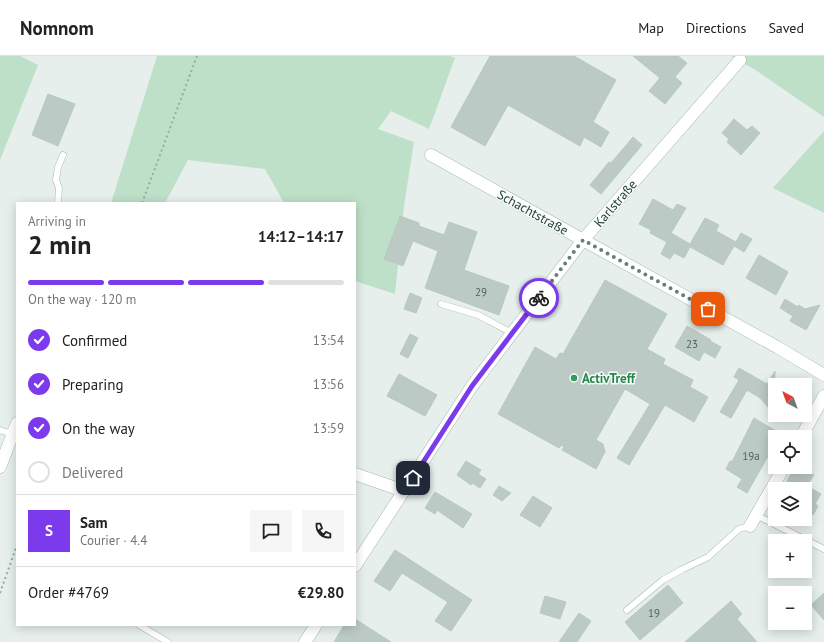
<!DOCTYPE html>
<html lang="en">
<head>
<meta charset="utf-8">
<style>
	:root { --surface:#fff; --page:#f6f6f6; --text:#222; --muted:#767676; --line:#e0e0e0; --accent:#7c3aed }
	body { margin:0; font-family:"PT Sans",sans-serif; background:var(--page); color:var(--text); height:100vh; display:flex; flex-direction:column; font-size:15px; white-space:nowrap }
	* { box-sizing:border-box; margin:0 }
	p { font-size:13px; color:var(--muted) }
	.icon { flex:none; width:22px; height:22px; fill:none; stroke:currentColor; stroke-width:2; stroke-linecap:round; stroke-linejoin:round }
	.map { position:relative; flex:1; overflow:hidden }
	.side { position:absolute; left:16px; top:146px; width:340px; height:424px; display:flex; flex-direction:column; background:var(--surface); border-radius:0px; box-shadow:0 2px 10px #0003 }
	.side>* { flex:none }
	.needle { width:26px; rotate:319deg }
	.tools { position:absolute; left:768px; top:322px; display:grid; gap:8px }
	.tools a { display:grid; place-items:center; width:44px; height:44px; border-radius:0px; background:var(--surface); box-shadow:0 2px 10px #0003; font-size:20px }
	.pin { position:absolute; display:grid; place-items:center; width:34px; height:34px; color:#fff; margin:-17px; border-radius:8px; box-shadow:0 2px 6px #0006 }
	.courier { position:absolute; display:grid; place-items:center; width:40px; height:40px; margin:-20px; border:3px solid #7c3aed; border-radius:50%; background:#fff; color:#222; box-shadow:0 1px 5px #0007 }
	.head em { font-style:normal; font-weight:700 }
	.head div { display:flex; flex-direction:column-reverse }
	.head { display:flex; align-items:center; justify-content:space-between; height:68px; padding:0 12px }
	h1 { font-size:26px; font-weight:700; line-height:30px }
	.bar { display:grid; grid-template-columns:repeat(4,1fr); gap:6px 4px; align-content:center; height:48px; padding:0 12px }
	.bar i { height:5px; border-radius:3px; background:var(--line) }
	.bar .current { background:var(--accent) }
	.bar p { grid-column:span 4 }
	.line { display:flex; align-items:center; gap:10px; padding:0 12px; border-top:1px solid var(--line) }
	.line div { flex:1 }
	.round { display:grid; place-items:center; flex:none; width:42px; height:42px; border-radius:0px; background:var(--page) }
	ol { padding:0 12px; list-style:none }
	li { display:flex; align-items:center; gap:12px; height:44px }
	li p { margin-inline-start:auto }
	li .icon { padding:4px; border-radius:50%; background:var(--accent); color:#fff; stroke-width:4 }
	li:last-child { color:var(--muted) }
	li i { width:22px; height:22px; border:2px solid var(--line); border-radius:50% }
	header { display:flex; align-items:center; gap:24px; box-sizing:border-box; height:56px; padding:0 20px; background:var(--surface); border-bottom:1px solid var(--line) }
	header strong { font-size:19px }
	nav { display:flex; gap:22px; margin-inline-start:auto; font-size:14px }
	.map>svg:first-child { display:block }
	.green { fill:#bfe0c8 }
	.building { fill:#bbcac4; stroke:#b8c9c2 }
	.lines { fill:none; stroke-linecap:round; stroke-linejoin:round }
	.lane-casing { stroke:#a8b8b2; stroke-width:7 }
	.street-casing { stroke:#a8b8b2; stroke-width:13 }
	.path { stroke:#86b3a5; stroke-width:2; stroke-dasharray:2 3; stroke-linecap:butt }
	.lane { stroke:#fff; stroke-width:6 }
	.street { stroke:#fff; stroke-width:12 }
	.done { stroke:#687f78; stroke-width:4; stroke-dasharray:0 7.2 }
	.route { stroke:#7c3aed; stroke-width:5 }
	.leisure-dot { fill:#2e9e5b; stroke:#f7fbf9; stroke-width:1.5 }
	.labels { text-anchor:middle; stroke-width:3; stroke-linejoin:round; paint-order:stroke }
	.number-label { font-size:11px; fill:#4a645c }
	.street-label { font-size:13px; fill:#24423a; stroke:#f7fbf9 }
	.leisure-label { font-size:13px; font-weight:bold; fill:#27864d; stroke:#f7fbf9; text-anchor:start }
</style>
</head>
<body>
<header>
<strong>Nomnom</strong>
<nav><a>Map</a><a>Directions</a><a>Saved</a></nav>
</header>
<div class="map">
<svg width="824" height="586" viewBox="0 0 824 586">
	<rect width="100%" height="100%" fill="#e6efeb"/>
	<g class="green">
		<polygon points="0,0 20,0 38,9 0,104"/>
		<polygon points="157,0 450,0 455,2 429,73 391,55 378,73 414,86 404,150 395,238 355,225 355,147 284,147 265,113 188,104 165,147 111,147"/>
		<polygon points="731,0 824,0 824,61 754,13"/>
		<polygon points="824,75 824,157 773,132"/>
	</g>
	<g class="building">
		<polygon points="490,0 574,0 616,24 593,66 609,76 601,91 584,81 580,90 508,49 485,90 451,71"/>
		<polygon points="633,0 678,0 687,7 675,21 682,27 665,48 649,35 660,22"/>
		<polygon points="48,38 75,48 58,90 32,79"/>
		<polygon points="734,63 747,74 752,70 760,77 741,99 727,86 729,83 722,77"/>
		<polygon points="633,81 642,89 601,138 590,129 609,106 611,107"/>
		<polygon points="653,143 673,154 677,148 686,152 671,177 690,188 705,162 719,169 716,175 736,186 741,177 752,183 744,196 734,190 723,209 690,191 684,202 674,197 670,203 661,198 667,186 650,177 651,174 639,168"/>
		<polygon points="400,160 419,167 419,170 444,179 449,166 477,176 464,214 509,230 499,259 425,232 438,195 413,185 403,210 384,203"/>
		<polygon points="759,199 788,216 776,239 746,222"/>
		<polygon points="605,224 667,258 647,293 665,303 663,308 693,324 690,331 708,341 694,366 665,349 629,409 617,402 650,348 625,333 596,384 603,388 605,396 596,413 562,394 564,391 562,389 559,392 498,358 535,291 556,303 560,297 563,298"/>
		<polygon points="410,237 422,242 416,257 404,253"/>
		<polygon points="785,243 798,251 799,249 805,253 820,249 806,274 790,265 793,260 780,252"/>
		<polygon points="687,270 711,284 710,285 721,291 715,302 704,296 699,305 675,291"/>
		<polygon points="410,278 418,282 408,302 400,298"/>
		<polygon points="739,312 767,328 775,315 775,359 760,342 747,334 731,362 720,356 739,324 734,321"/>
		<polygon points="399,318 437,339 425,360 387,340"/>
		<polygon points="754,362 781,378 779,381 775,381 775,388 747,437 737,431 742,423 726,413 730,405 732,406"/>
		<polygon points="466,405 481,414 478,418 486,423 480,432 472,427 471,429 457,419"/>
		<polygon points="793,414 802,419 805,414 814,419 807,430 821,438 815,448 818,450 813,459 810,457 805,466 805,433 801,433 787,425"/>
		<polygon points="499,430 511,437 502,445 493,439"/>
		<polygon points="435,436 472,458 463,472 437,454 435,458 425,452"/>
		<polygon points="533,440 552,452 540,471 520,459"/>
		<polygon points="395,494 472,544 451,575 435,565 448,546 402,517 390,535 374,525"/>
		<polygon points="668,529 683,547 640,584 625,566"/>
		<polygon points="824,537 824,564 811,549"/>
		<polygon points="545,540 566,546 560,563 540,557"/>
		<polygon points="731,545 742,558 737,563 757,586 685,586"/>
		<polygon points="579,557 591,565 577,586 559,586"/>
		<polygon points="355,563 391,586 334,586 344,569 355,569"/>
	</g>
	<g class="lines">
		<defs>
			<g id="lane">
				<polyline points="58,147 59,132 56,124 58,111 63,99"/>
				<polyline points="441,248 478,259 512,277"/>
				<polyline points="0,374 12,378"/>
				<polyline points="756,459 824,493"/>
				<polyline points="627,554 663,524 683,513 708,501 739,473 750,470"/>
				<polyline points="139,569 168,586"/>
			</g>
			<g id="street">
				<polyline points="431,99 583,184 777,291 824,319"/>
				<polyline points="801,381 824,340"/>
				<polyline points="0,411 17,367"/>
				<polyline points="355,418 404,435"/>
				<polyline points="750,470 784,411"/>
				<polyline points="355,510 472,330 583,184 740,4"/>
				<polyline points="305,586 316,569"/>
			</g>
		</defs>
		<use href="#lane" class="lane-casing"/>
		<use href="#street" class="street-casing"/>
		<g class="path">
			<polyline points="142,147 197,0"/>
			<polyline points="0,537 17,489"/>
		</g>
		<use href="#lane" class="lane"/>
		<use href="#street" class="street"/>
	</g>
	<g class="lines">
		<polyline class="done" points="539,242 583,184 708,253"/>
		<polyline class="route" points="413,422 472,330 539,242"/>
	</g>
	<circle class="leisure-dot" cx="574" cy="322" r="4"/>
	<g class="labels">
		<g class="number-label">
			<text x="481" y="240">29</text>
			<text x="692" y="292">23</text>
			<text x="751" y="404">19a</text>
			<text x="654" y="561">19</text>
		</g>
		<g class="street-label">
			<text transform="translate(615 147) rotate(-49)" y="5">Karlstraße</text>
			<text transform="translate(533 156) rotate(29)" y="5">Schachtstraße</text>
		</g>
		<g class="leisure-label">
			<text x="582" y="327">ActivTreff</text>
		</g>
	</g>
</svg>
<div class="tools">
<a><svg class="needle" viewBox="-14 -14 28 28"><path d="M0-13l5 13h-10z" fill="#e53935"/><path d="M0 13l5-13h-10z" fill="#767676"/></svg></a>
<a><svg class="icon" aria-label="locate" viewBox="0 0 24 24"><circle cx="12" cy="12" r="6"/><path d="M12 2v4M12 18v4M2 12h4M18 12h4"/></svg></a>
<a><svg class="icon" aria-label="layers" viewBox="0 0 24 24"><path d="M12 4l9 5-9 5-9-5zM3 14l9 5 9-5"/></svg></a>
<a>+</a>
<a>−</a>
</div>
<div class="pin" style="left:708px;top:253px;background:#ea580c"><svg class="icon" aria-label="bag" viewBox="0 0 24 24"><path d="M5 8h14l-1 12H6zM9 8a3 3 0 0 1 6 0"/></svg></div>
<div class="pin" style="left:413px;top:422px;background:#1f2937"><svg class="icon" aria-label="home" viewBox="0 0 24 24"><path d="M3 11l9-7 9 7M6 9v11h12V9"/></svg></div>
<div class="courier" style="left:539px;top:242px"><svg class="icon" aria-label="bike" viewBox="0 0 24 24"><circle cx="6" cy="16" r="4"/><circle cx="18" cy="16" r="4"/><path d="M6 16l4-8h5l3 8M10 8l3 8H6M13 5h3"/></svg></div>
<section class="side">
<div class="head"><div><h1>2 min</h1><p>Arriving in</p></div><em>14:12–14:17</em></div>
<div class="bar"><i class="current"></i><i class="current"></i><i class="current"></i><i></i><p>On the way · 120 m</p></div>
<ol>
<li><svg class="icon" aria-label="check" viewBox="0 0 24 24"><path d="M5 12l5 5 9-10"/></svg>Confirmed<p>13:54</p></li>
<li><svg class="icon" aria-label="check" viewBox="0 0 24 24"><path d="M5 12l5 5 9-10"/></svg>Preparing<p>13:56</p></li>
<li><svg class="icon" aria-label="check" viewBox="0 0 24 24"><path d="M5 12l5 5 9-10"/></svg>On the way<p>13:59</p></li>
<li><i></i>Delivered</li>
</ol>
<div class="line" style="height:72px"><b class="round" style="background:var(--accent);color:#fff">S</b><div><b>Sam</b><p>Courier · 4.4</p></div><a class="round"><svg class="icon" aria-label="chat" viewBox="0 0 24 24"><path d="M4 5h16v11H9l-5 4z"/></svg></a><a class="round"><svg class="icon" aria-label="phone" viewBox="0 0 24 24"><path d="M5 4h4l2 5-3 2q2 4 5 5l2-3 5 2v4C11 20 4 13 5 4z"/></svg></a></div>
<div class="line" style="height:52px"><div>Order #4769</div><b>€29.80</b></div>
</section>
</div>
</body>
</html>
